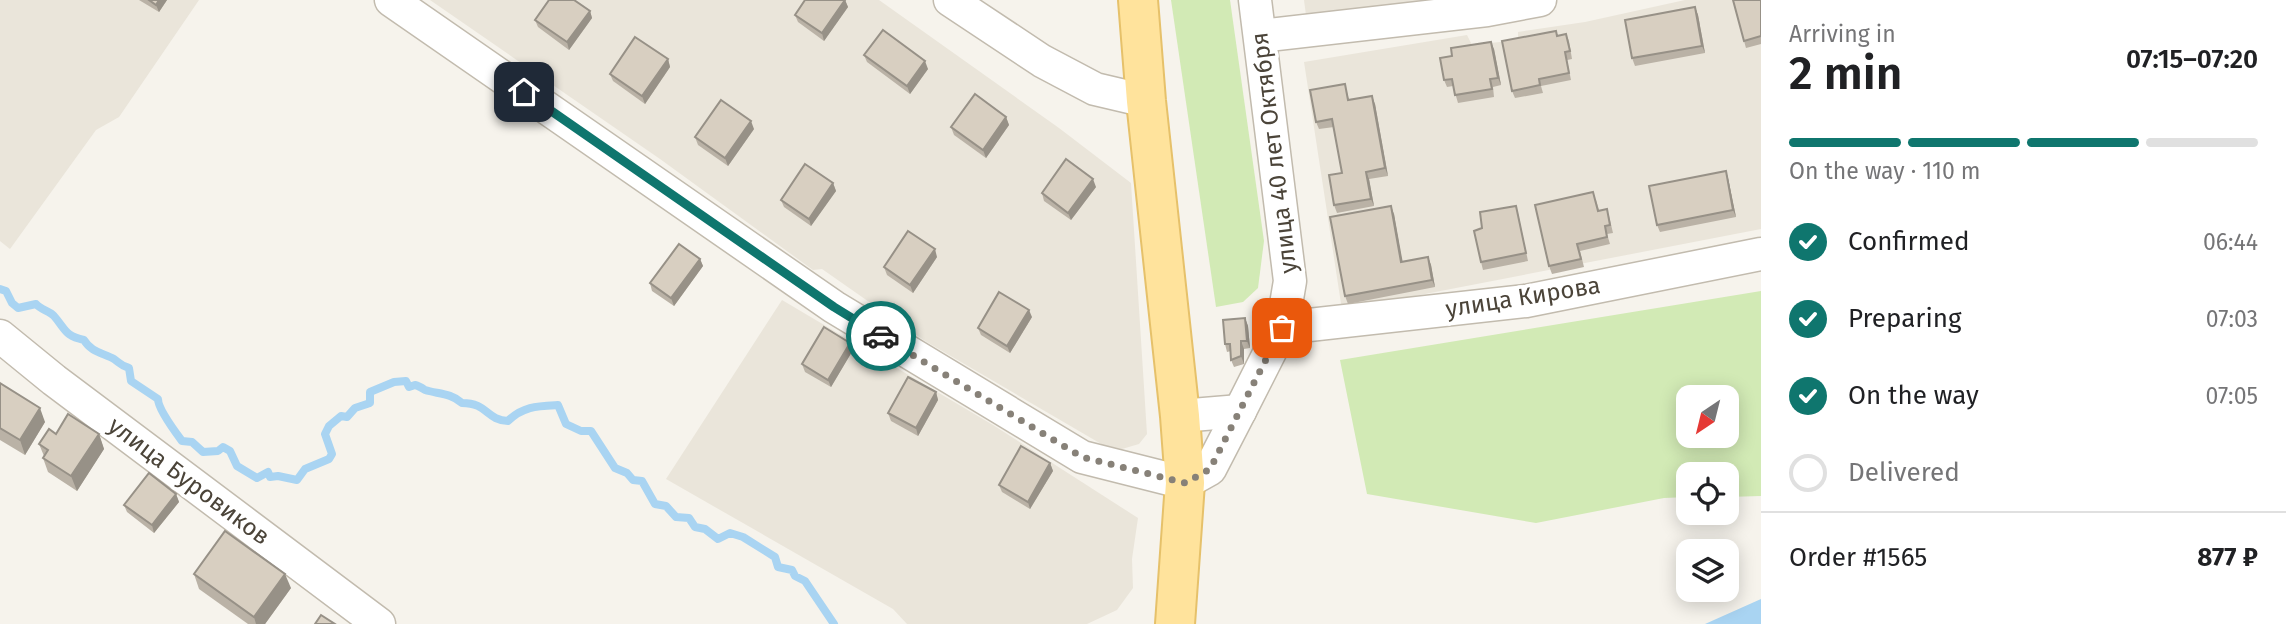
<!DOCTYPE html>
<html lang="en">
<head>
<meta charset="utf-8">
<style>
	:root { --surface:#fff; --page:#f2f2f2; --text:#202124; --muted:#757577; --line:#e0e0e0; --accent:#0f766e }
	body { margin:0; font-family:"Fira Sans",sans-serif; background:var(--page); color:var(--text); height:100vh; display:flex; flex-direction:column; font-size:26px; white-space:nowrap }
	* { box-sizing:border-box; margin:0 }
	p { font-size:23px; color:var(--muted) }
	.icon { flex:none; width:38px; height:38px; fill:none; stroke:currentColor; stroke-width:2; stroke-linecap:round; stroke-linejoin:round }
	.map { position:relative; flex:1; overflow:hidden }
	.panel { display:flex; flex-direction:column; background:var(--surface); width:525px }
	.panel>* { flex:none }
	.needle { width:46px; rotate:215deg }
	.buttons { position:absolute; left:1676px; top:385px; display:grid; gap:14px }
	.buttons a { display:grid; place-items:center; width:63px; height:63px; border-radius:14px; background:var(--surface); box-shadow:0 4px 18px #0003; font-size:35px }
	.pin { position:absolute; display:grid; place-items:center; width:60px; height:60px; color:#fff; margin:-30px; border-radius:14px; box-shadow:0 4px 10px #0006 }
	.courier { position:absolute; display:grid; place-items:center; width:70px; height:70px; margin:-35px; border:5px solid #0f766e; border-radius:50%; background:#fff; color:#222; box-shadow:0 2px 9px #0007 }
	.headline em { font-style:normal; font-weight:600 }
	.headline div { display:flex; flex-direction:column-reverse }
	.headline { display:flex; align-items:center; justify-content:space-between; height:119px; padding:0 28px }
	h1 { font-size:46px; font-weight:600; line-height:52px }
	.bar { display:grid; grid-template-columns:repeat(4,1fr); gap:10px 7px; align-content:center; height:84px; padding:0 28px }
	.bar i { height:9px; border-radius:5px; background:var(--line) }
	.bar .selected { background:var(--accent) }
	.bar p { grid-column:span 4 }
	.line { display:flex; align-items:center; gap:18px; padding:0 28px; border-top:2px solid var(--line) }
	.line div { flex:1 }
	ol { padding:0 28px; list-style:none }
	li { display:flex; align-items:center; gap:21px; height:77px }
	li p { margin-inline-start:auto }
	li .icon { padding:7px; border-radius:50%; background:var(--accent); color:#fff; stroke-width:4 }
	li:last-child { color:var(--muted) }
	li i { width:38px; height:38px; border:4px solid var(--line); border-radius:50% }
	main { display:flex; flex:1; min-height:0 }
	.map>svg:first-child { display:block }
	.residential { fill:#eae5da }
	.green { fill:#d2eab5; fill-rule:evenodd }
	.water { fill:#a9d4f2 }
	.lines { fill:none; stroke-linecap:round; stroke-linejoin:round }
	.stream { stroke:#a9d4f2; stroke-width:8 }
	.minor-casing { stroke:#c2bbae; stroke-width:35 }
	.major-casing { stroke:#e6c16a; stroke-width:42 }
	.minor { stroke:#fff; stroke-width:32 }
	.major { stroke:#ffe39c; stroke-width:38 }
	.wall { fill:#bab2a6 }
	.shaded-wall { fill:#979187 }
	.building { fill:#d8cfc1; stroke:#979187; stroke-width:2 }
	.done { stroke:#878178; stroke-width:7; stroke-dasharray:0 12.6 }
	.route { stroke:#0f766e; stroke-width:9 }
	.labels { text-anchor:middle; stroke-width:7; stroke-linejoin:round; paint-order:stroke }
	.street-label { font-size:24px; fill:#4b4439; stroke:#fff }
</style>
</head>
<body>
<main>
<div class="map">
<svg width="1761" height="624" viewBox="0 0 1761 624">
	<rect width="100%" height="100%" fill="#f6f3ec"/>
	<g class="residential">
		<polygon points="0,0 199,0 119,117 96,130 10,249 0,241"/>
		<polygon points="430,0 879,0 1059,128 1131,183 1147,434 1139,444 1122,449 1103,445 925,341 822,269 813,270 660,159"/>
		<polygon points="1304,0 1429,0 1307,23"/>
		<polygon points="1685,0 1761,0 1761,229 1342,310 1304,62 1467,35 1472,45 1518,40 1518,32 1585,22"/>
		<polygon points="782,300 993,425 1138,518 1132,559 1133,588 1117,610 1087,624 907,624 893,609 666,479"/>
	</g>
	<g class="green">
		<polygon points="1171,0 1230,0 1264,241 1258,288 1243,302 1216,307"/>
		<path d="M1761,291V496L1727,497V474H1689V497L1664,498L1536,523L1367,494L1340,360ZM1689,397H1727V436H1689Z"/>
	</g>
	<polygon class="water" points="1761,599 1761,624 1705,624"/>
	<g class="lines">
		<path class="stream" d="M0,289L6,291L12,303L18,308L36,304C41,310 50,311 54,316C66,330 65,336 84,340C91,352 103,353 114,359C120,363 121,366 129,368L131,381L158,399C158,409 176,433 182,441L192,442L203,452L218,451L223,447L230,451L237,466L257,478L268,472L270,477L278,476L297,480L305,469L329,459L332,454L325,434L329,426L341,416L347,417L355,408L370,403V392L394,382L406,381L409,387L415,385C419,386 422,388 425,390C438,394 451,393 462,403C488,403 486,420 508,421C523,406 538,406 558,405L566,424L581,431H591L615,468L627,473L633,480L642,481L655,504L666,506L676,517L689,518L695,527L705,529L718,539L730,533L743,537L775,557L778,567L792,570L795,576L805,581L834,624"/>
		<defs>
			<g id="minor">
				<polyline points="391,0 834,307 1082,457 1185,483 1210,469 1240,411 1282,328 1290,281 1255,0"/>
				<polyline points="950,0 1042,61 1095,89 1146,101"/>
				<polyline points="1261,36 1487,10 1540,0"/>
				<polyline points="1282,328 1526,301 1761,254"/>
				<polyline points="0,336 54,380 379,624"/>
				<polyline points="1180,416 1240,411"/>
			</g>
			<polyline id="major" points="1138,0 1146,101 1180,416 1185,483 1175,624"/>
		</defs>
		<use href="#minor" class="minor-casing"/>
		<use href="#major" class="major-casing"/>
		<use href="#minor" class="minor"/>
		<use href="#major" class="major"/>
	</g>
	<g class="wall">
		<polygon points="139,0 167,0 159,12"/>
		<polygon points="845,0 848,7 824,41 798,22 795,15"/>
		<polygon points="1761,0 1761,44 1746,48 1744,41"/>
		<polygon points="1695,7 1698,15 1705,53 1635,66 1632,58"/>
		<polygon points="590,11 592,18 569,50 538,27 535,20"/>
		<polygon points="1566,34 1569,41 1572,59 1567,60 1571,80 1541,86 1543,93 1515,98 1512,91 1558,36"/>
		<polygon points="1494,49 1501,85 1493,87 1494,97 1458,103 1453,86 1447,87 1444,80"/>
		<polygon points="864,55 928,69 910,94 867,62"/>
		<polygon points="668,59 670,67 645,104 613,81 610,74"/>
		<polygon points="1347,92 1349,100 1375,104 1388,176 1369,179 1374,206 1337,213 1334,205 1342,173 1334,127 1319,129 1316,122"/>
		<polygon points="1006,117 1009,125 986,158 954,135 951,127"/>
		<polygon points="754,129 728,166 698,145 695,137"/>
		<polygon points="1726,171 1728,178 1736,217 1660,232 1657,225"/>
		<polygon points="833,183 836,191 811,226 784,207 781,200"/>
		<polygon points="1096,187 1071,220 1044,201 1042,193"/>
		<polygon points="1596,200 1599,210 1609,216 1613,233 1607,234 1610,244 1580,251 1584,267 1552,274 1549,266"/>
		<polygon points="1518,213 1528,261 1483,270 1481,262 1482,228"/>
		<polygon points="1394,214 1402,262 1428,257 1431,265 1435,287 1348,304 1345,296"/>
		<polygon points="937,257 913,293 887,275 884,267"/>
		<polygon points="700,259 703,266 674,306 652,291 650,283"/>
		<polygon points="1032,317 1010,353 981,335 978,328"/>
		<polygon points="1245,318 1248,326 1250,348 1244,349 1244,364 1234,367 1231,360 1231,351 1227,352 1225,344"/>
		<polygon points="850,343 853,350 831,387 805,372 802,364"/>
		<polygon points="0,383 45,422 25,455 0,440"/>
		<polygon points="936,392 938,400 918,436 891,421 888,413"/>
		<polygon points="56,434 99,434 104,449 77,491 48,472 43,458 44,456 39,444"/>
		<polygon points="1050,463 1053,471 1030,509 1002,492 999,485"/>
		<polygon points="176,494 179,502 154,533 127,512 124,505"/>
		<polygon points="194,574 291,588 265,624 248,624 199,589"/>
	</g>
	<g class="shaded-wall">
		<polygon points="159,0 167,0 159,12 156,5"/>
		<polygon points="845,0 848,7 824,41 822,33"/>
		<polygon points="1695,7 1698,15 1705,53 1702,46"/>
		<polygon points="590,11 592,18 569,50 567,42"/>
		<polygon points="1491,42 1494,49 1501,85 1498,78"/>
		<polygon points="668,59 670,67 645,104 642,96"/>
		<polygon points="925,61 928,69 910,94 907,86"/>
		<polygon points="1372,96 1375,104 1388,176 1385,168"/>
		<polygon points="1006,117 1009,125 986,158 983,150"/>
		<polygon points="751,121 754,129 728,166 725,158"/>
		<polygon points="1726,171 1728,178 1736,217 1733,210"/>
		<polygon points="1366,172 1369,179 1374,206 1371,199"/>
		<polygon points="1093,179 1096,187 1071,220 1068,213"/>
		<polygon points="833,183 836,191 811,226 809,219"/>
		<polygon points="1391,206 1394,214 1404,269 1401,262"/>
		<polygon points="935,249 937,257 913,293 910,285"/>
		<polygon points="1428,257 1431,265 1435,287 1432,280"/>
		<polygon points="700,259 703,266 674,306 671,298"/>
		<polygon points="1029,310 1032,317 1010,353 1007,346"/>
		<polygon points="1245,318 1248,326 1250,348 1247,341"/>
		<polygon points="1241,341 1244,349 1244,364 1241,356"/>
		<polygon points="850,343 853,350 831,387 828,380"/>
		<polygon points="936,392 938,400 918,436 916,428"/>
		<polygon points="40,408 45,422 25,455 20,440"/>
		<polygon points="99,434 104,449 77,491 71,476"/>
		<polygon points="1050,463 1053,471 1030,509 1028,502"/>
		<polygon points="176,494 179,502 154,533 152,525"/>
		<polygon points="285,574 291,588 265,624 256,624 254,617"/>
	</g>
	<g class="building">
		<polygon points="149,0 159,0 156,5"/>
		<polygon points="549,0 574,0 590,11 567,42 535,20"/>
		<polygon points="805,0 845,0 822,33 795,15"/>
		<polygon points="1733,0 1761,0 1761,36 1744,41"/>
		<polygon points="1695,7 1702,46 1632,58 1625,20"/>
		<polygon points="883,30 925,61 907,86 864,55"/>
		<polygon points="1556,31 1557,36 1566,34 1570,51 1565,52 1569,73 1539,79 1540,85 1512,91 1502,41"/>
		<polygon points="635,37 668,59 642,96 610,74"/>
		<polygon points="1491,42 1498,78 1490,79 1492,89 1455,95 1452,79 1444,80 1440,58 1452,56 1451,48"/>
		<polygon points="1345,84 1348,100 1372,96 1385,168 1366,172 1371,199 1334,205 1329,175 1342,173 1332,119 1316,122 1310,90"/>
		<polygon points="975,94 1006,117 983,150 951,127"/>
		<polygon points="721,100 751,121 725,158 695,137"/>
		<polygon points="1066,159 1093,179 1068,213 1042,193"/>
		<polygon points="805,164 833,183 809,219 781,200"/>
		<polygon points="1726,171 1733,210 1657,225 1649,186"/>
		<polygon points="1593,192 1598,211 1607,209 1610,225 1605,226 1607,237 1577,244 1581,259 1549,266 1535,205"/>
		<polygon points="1391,206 1401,262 1428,257 1432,280 1345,296 1330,217"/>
		<polygon points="1516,206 1526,253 1481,262 1474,231 1482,228 1480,212"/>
		<polygon points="908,231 935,249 910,285 884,267"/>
		<polygon points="679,244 700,259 671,298 650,283"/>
		<polygon points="999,292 1029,310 1007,346 978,328"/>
		<polygon points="1245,318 1247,341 1241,341 1241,356 1231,360 1230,344 1225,344 1223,320"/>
		<polygon points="824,327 850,343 828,380 802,364"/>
		<polygon points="908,377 936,392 916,428 888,413"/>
		<polygon points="0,383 40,408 20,440 0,428"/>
		<polygon points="68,414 99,434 71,476 43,458 48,450 39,444 49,429 56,434"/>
		<polygon points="1021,446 1050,463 1028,502 999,485"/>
		<polygon points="149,473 176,494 152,525 124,505"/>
		<polygon points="225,531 285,574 254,617 194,574"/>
		<polygon points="321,615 335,624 315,624"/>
	</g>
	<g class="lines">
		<polyline class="done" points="881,336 1082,457 1185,483 1210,469 1282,328"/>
		<polyline class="route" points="524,92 834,307 881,336"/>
	</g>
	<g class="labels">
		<g class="street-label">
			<text transform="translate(1274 153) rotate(-97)" y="8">улица 40 лет Октября</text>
			<text transform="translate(1523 297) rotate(-9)" y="8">улица Кирова</text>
			<text transform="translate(189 481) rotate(37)" y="8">улица Буровиков</text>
		</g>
	</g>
</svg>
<div class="buttons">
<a><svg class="needle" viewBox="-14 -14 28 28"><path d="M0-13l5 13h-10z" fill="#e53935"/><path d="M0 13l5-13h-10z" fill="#757577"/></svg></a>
<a><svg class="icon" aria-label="locate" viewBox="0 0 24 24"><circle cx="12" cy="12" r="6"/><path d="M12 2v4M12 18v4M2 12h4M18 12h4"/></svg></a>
<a><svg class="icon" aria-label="layers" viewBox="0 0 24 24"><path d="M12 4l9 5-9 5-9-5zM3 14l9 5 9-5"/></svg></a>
</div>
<div class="pin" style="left:1282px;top:328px;background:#ea580c"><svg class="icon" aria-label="bag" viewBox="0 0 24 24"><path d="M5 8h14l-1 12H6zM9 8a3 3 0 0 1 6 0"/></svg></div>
<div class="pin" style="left:524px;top:92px;background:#1f2937"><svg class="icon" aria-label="home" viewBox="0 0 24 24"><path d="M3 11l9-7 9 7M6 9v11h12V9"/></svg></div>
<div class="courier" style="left:881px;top:336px"><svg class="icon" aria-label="car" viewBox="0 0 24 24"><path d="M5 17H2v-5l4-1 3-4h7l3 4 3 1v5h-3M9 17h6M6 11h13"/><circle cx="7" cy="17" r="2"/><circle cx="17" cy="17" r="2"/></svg></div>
</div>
<section class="panel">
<div class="headline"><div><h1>2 min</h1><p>Arriving in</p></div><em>07:15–07:20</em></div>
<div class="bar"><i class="selected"></i><i class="selected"></i><i class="selected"></i><i></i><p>On the way · 110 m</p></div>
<ol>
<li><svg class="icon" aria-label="check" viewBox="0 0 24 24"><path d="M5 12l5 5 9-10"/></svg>Confirmed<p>06:44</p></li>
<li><svg class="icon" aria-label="check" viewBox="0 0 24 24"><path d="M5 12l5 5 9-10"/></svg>Preparing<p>07:03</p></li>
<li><svg class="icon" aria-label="check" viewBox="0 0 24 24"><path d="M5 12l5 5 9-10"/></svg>On the way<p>07:05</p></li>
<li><i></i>Delivered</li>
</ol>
<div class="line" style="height:91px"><div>Order #1565</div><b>877 ₽</b></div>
</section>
</main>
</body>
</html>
